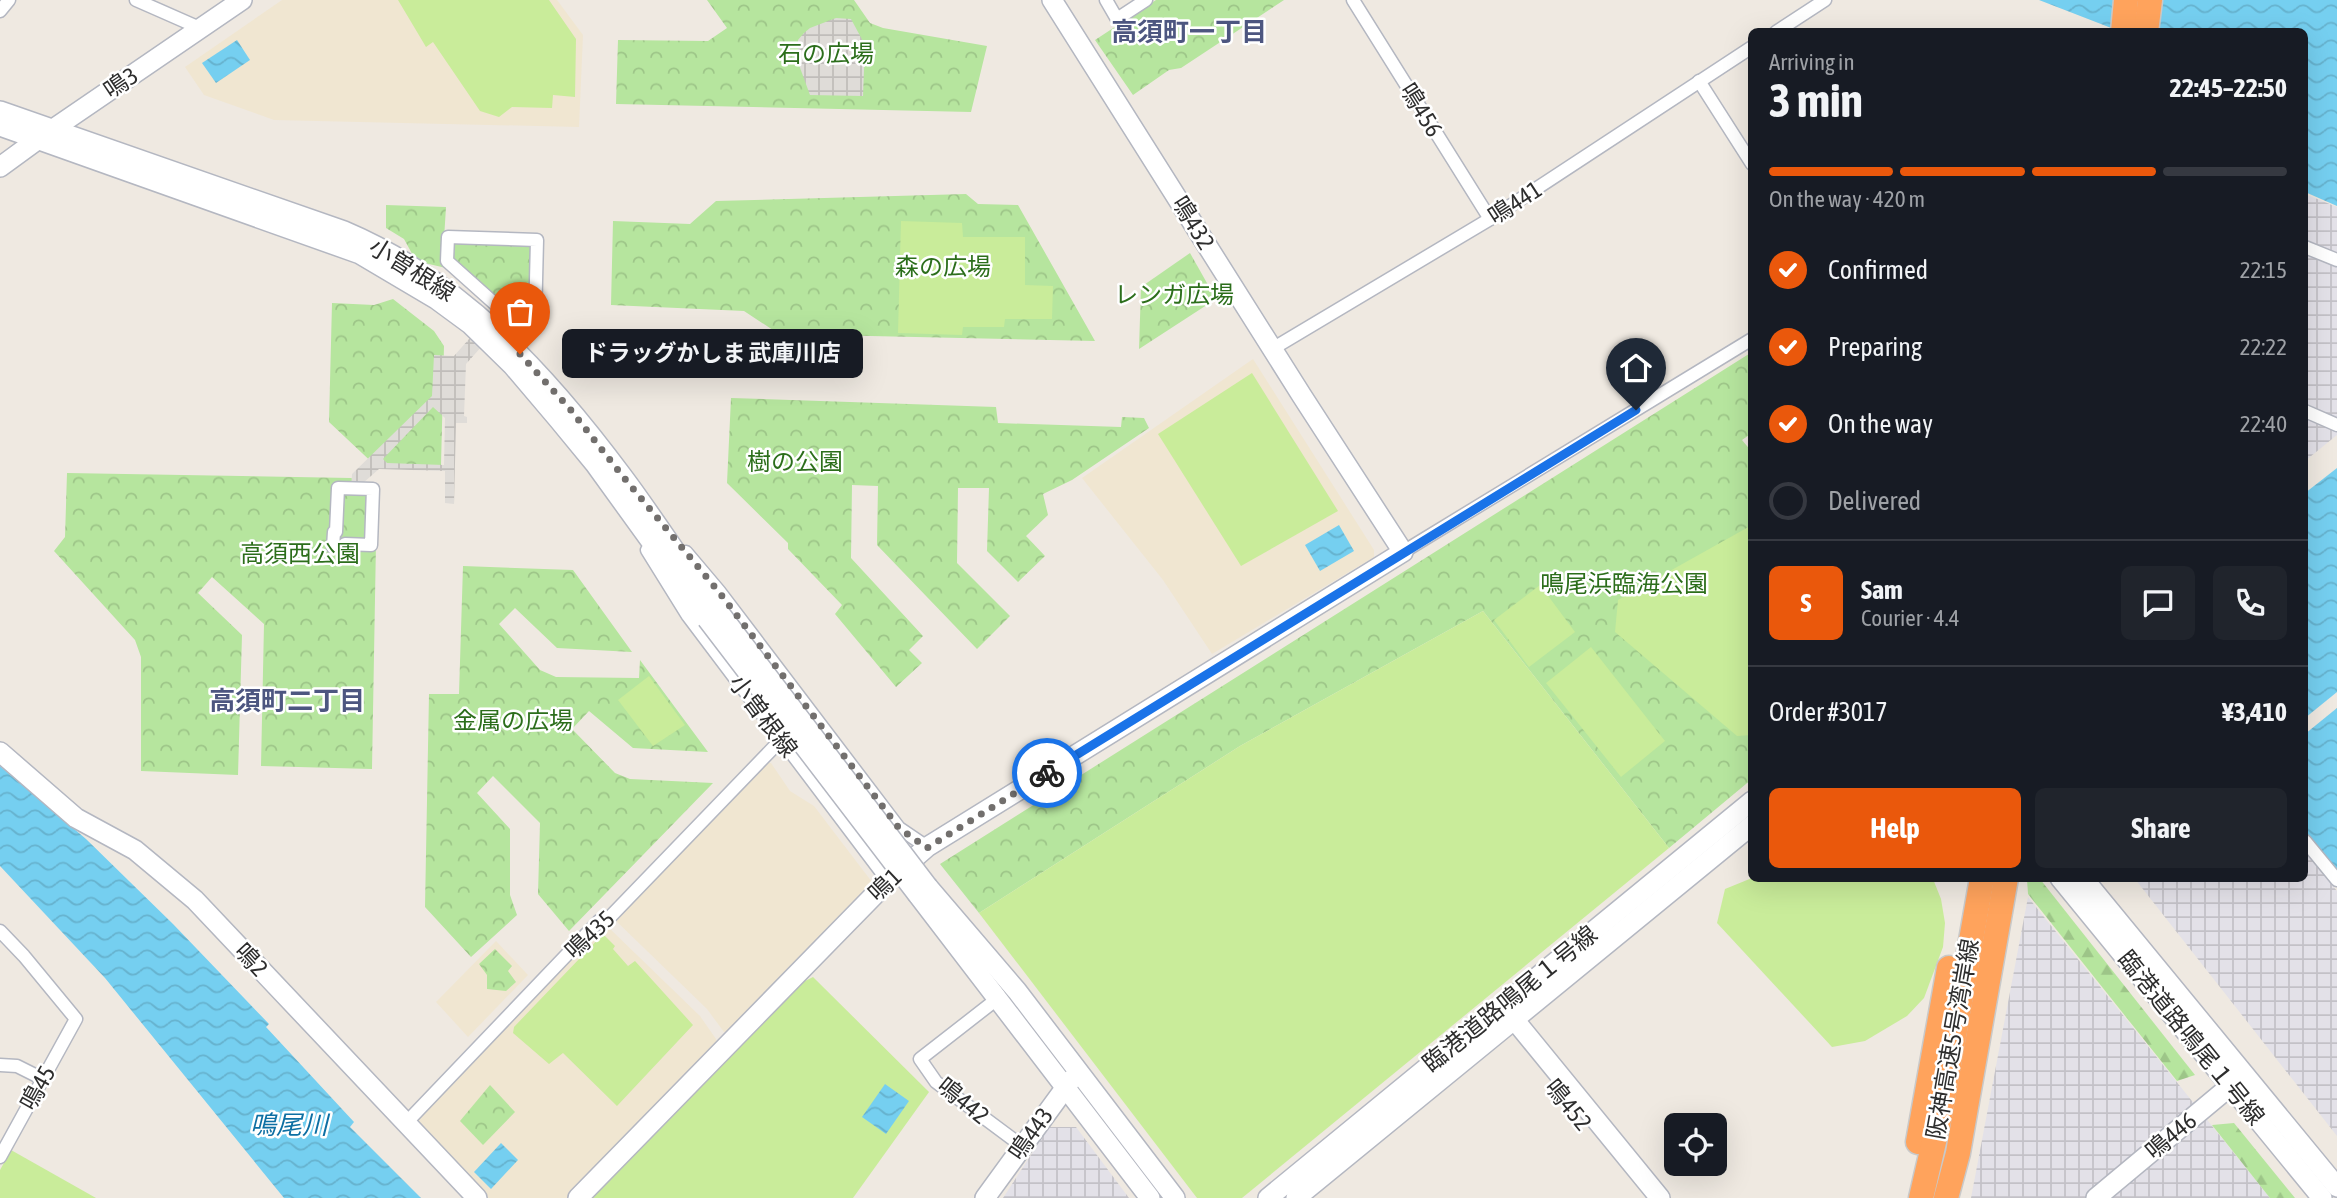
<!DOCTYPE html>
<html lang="en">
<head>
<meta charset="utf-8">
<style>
	:root { --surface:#171b24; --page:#20242c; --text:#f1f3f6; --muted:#9ea1a6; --line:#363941; --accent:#ea580c }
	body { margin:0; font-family:"Asap Condensed","Noto Sans JP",sans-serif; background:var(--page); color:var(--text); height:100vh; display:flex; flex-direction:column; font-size:26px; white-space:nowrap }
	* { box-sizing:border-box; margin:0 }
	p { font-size:23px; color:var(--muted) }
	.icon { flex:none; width:38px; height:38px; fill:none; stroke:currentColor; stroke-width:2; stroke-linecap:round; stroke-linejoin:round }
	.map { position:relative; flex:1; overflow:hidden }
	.details { position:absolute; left:1748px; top:28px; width:560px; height:854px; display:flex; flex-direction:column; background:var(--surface); border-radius:10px; box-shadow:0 7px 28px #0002 }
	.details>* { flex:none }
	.buttons { position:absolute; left:1664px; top:1113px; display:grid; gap:14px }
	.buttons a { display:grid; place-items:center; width:63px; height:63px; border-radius:10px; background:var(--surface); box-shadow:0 7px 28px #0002; font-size:35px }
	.pin { position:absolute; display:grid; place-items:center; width:60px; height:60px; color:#fff; margin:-72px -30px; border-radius:50% 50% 50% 0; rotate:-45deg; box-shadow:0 0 7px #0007 }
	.pin .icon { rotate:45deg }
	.courier { position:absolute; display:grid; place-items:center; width:70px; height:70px; margin:-35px; border:5px solid #1a73e8; border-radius:50%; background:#fff; color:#222; box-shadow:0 2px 9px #0007 }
	.bubble { position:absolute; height:49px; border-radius:10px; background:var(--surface); box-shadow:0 7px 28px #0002; font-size:23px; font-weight:700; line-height:49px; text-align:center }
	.summary em { font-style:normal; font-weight:700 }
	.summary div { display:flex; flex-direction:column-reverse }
	.summary { display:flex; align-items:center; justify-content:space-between; height:119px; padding:0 21px }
	h1 { font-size:46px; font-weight:700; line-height:52px }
	.bar { display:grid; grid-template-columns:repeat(4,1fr); gap:10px 7px; align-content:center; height:84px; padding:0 21px }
	.bar i { height:9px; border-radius:5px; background:var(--line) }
	.bar .selected { background:var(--accent) }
	.bar p { grid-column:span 4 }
	.line { display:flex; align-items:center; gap:18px; padding:0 21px; border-top:2px solid var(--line) }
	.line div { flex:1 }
	.round { display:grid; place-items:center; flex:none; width:74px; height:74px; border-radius:10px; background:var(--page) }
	ol { padding:0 21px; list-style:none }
	li { display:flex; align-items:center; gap:21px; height:77px }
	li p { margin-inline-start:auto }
	li .icon { padding:7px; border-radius:50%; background:var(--accent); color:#fff; stroke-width:4 }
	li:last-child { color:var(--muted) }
	li i { width:38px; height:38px; border:4px solid var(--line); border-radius:50% }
	.primary-button { display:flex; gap:14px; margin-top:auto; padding:14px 21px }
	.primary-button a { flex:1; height:80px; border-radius:10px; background:var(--accent); color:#fff; font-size:28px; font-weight:700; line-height:80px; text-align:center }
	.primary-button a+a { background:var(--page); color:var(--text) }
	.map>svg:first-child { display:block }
	.industrial { fill:url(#industrial-grid) }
	.education { fill:#f0e6d1 }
	.forest { fill:url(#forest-firs) }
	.park { fill:url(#park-crowns) }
	.pitch { fill:#c9ec9a }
	.plaza { fill:url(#plaza-grid); fill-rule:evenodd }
	.water { fill:url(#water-waves) }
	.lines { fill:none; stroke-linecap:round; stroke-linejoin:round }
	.street-casing { stroke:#b4b7c1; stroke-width:15 }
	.secondary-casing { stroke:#b4b7c1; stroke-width:22 }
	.highway-casing { stroke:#c9c9c9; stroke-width:27 }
	.street { stroke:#fff; stroke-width:12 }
	.secondary { stroke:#fff; stroke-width:19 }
	.highway { stroke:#ffa35c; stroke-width:24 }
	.secondary-bridge-casing { stroke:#b4b7c1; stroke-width:22; stroke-linecap:butt }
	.secondary-bridge { stroke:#fff; stroke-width:19 }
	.done { stroke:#726f6d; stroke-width:7; stroke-dasharray:0 12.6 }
	.route { stroke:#1a73e8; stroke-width:9 }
	.labels { text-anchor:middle; stroke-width:5; stroke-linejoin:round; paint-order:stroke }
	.park-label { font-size:24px; fill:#2c6e1b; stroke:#fff }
	.street-label { font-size:24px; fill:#2e2e2e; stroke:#fff }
	.neighbourhood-label { font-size:26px; font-weight:bold; fill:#4d5680; stroke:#fff }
	.water-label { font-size:26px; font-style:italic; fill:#0d6fa3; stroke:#fff }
</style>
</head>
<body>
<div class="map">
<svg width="2337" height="1198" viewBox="0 0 2337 1198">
	<defs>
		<pattern id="industrial-grid" width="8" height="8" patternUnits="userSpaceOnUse" patternTransform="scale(1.75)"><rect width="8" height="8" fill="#e3e1e8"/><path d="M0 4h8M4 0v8" fill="none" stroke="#c3c1c7"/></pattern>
		<pattern id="forest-firs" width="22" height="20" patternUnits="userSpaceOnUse" patternTransform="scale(1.75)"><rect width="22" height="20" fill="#b6e59e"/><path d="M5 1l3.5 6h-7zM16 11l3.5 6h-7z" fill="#9dc588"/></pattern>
		<pattern id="park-crowns" width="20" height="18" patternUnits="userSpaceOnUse" patternTransform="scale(1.75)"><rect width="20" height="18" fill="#b6e59e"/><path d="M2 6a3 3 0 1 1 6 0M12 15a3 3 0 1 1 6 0" fill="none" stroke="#9dc588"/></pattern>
		<pattern id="plaza-grid" width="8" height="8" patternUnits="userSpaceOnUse" patternTransform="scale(1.75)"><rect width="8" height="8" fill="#dfdcd8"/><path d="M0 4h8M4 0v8" fill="none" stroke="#c0bdba"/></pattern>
		<pattern id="water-waves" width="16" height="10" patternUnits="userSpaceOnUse" patternTransform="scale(1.75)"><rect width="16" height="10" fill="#75cff0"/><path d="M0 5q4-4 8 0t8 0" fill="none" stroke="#66b2ce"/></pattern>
	</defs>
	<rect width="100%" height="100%" fill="#efe9e1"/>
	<g class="industrial">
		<polygon points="2305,194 2337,207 2337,435 2305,461"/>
		<polygon points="2305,852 2337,891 2337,1136 2135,879 2305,878"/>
		<polygon points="2028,897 2270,1198 1971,1198"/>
		<polygon points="1049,1127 1076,1127 1129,1198 1003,1198"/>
	</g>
	<g class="education">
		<polygon points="282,0 557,0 583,35 579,127 274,120 204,95 185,67"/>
		<polygon points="1253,359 1374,550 1374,557 1212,654 1163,580 1082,478"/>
		<polygon points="765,763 771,763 790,791 814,806 872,882 854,905 730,1032 724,1032 707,1009 613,918"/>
		<polygon points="607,926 700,1016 716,1039 717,1046 568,1198 484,1198 414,1120 599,927"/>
		<polygon points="496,941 528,975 468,1037 436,1002"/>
	</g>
	<g class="forest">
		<polygon points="2027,879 2040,879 2195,1075 2177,1081 2028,894"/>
		<polygon points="2234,1123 2295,1198 2270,1198 2212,1125"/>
	</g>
	<g class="park">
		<polygon points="707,0 854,0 870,23 883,28 987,46 971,112 616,104 618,40 708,41 727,28"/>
		<polygon points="1156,0 1284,0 1181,68 1169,70 1133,95 1095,40"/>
		<polygon points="966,194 978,204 1018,205 1095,341 779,334 744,311 611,305 613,221 690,224 716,201"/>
		<polygon points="386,205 446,207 444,239 536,241 533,325 512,324 446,268 416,261 404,239 386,228"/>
		<polygon points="1190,253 1216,299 1139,349 1141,287"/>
		<polygon points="393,299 434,331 444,346 441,465 379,469 329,422 332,303 374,305"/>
		<polygon points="1752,352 1752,433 1742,440 1752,452 1752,779 1669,848 1483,611 1240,746 979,913 940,864"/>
		<polygon points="731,398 996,407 998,423 1121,427 1122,417 1144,418 1149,428 1072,480 1043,494 1048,515 1026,536 1045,556 1018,582 987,551 989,488 958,488 957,563 1010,616 977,649 877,545 878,486 852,485 851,558 923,636 909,650 922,663 896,687 835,614 842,605 788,549 788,543 727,483"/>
		<polygon points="67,473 351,478 377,486 372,769 261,766 264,624 212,577 198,593 242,635 238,775 141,771 141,657 135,640 54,551 65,537"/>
		<polygon points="463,566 573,570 632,652 557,648 515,608 499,624 540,670 556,677 639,678 640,660 708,752 633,748 589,711 572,729 615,773 630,779 713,783 569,931 538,894 540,823 493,776 477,793 510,829 510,895 517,915 471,957 425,907 429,694 459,694"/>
		<polygon points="495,949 512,966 508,971 516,982 506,991 487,989 487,975 479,964"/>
		<polygon points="490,1085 515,1112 483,1145 460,1121"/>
	</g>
	<g class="pitch">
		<polygon points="398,0 549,0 576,39 575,97 553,95 552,108 512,107 499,117 480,111 433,42 426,47"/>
		<polygon points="901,221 962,223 963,237 1025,237 1025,285 1053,286 1052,319 1005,319 1004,327 963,327 962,335 898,333"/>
		<polygon points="1252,373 1338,511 1241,566 1158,434"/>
		<polygon points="1752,525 1752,735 1737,736 1615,632 1618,600"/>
		<polygon points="1540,585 1575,632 1529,667 1494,620"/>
		<polygon points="1483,611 1669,848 1242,1198 1197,1198 979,913 1240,746"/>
		<polygon points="1591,647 1665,741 1621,777 1546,683"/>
		<polygon points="649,676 685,725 653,746 618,700"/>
		<polygon points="1752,878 1933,879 1941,899 1945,923 1943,947 1924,998 1907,1016 1865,1041 1832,1047 1717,923 1725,889"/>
		<polygon points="603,934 615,946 613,949 628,966 635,961 693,1025 617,1106 563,1053 549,1064 513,1033 514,1027"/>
		<polygon points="813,977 929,1092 853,1198 586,1198 797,985"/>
		<polygon points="11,1150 96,1198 0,1198 0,1170"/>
	</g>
	<g class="plaza">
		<polygon points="836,18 851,19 865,45 863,96 810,95 799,65 798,40 804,33 810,28"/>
		<path d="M498,306L509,316L466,364L464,416L467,417V423H456L454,504L445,503V471L379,469L363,483L351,488L352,474L432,396L434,355L454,356ZM433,407L445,418L444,465L387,463L383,459Z"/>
	</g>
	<g class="water">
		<polygon points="2039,0 2337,0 2337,206 2305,192 2305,32 2119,31"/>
		<polygon points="237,40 250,60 216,83 202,63"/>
		<polygon points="2337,468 2337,692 2305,718 2305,493"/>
		<polygon points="1339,525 1354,551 1320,571 1305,545"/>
		<polygon points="2337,708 2337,873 2305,833 2305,734"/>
		<polygon points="0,766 86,839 173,924 269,1024 266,1027 354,1122 350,1127 421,1198 284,1198 105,978 0,866"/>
		<polygon points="885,1084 909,1101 886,1134 862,1117"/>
		<polygon points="501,1143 518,1160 491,1189 474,1172"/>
	</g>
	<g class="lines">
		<defs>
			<g id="street">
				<polyline points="136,0 202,29"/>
				<polyline points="1106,0 1117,19 1146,0"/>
				<polyline points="1353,0 1490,219"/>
				<polyline points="0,11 9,0"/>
				<polyline points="1776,32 1825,0"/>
				<polyline points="1699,81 1752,164"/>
				<polygon points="448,237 537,240 535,321 514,321 447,261"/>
				<polyline points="2305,247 2337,260"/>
				<polyline points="1272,349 1490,219 1752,47"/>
				<polyline points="2305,411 2337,425"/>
				<polygon points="338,488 373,489 371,545 345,544 345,548 333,547 334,532 336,532"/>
				<polyline points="647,550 688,616 888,881"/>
				<polyline points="686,552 719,591 899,828 927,847"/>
				<polyline points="1403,552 1752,339"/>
				<polyline points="2305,841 2337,880"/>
				<polyline points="0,931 24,956 76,1019 0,1157"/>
				<polyline points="998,994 997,999 920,1059 936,1082 1022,1146"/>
				<polyline points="0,1065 17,1066 43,1079"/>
				<polyline points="405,1124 599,921 611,916 774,747"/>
			</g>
			<g id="secondary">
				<path d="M0,111L344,231C462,281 548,376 623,477C656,521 685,568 718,611"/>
				<polyline points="0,126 360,254 436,299 470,324 513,366 558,419 595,464 707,619"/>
				<polyline points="0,167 37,140 242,0"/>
				<polyline points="0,752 76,818 135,850 195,900 477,1198"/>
				<polyline points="2060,878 2322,1198"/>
				<polyline points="2083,878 2337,1187"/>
				<polyline points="928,887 1017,991 1175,1198"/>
				<polyline points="918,895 1150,1198"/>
				<polyline points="1508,1012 1660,1198"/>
				<polyline points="578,1198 888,881 927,847 1403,552 1302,396 1052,0"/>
				<polyline points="985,1198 1071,1080"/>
				<polyline points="1268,1198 1752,801"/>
				<polyline points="1296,1198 1752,825"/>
				<polyline points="2096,1198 2240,1078"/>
			</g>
			<g id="highway">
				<polyline points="2123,32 2126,0"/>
				<polyline points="2146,32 2150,0"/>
				<polyline points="1918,1142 1949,968"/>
				<polyline points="1921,1198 1940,1116 1982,878"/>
				<polyline points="1946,1198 1958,1153 2006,878"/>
			</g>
		</defs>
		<use href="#street" class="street-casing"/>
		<use href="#secondary" class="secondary-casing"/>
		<use href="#highway" class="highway-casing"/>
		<use href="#street" class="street"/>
		<use href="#secondary" class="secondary"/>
		<use href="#highway" class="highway"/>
		<defs>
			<g id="secondary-bridge">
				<polyline points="718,611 928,887"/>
				<polyline points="707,619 918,895"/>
			</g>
		</defs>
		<use href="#secondary-bridge" class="secondary-bridge-casing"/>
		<use href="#secondary-bridge" class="secondary-bridge"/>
	</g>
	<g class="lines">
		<polyline class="done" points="520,354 570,409 625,479 719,592 899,828 927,848 1047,773"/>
		<polyline class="route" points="1047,773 1636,410"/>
	</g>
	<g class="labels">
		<g class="park-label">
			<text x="826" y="62">石の広場</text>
			<text x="943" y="275">森の広場</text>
			<text x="1174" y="303">レンガ広場</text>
			<text x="795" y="470">樹の公園</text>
			<text x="300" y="562">高須西公園</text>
			<text x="1624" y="592">鳴尾浜臨海公園</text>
			<text x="513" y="729">金属の広場</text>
		</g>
		<g class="street-label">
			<text transform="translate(121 83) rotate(-34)" y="8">鳴3</text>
			<text transform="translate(1421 110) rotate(58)" y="8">鳴456</text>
			<text transform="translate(1515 203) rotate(-33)" y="8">鳴441</text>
			<text transform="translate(1193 223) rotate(58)" y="8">鳴432</text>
			<text transform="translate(412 270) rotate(32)" y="8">小曽根線</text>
			<text transform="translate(763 716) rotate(53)" y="8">小曽根線</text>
			<text transform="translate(885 885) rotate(-43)" y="8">鳴1</text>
			<text transform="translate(590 935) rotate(-43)" y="8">鳴435</text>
			<text transform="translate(251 960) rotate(47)" y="8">鳴2</text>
			<text transform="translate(1510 999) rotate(-39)" y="8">臨港道路鳴尾１号線</text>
			<text transform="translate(2191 1038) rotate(51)" y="8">臨港道路鳴尾１号線</text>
			<text transform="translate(1953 1039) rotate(-80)" y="8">阪神高速5号湾岸線</text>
			<text transform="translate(38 1088) rotate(-61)" y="8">鳴45</text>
			<text transform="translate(963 1101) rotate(39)" y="8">鳴442</text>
			<text transform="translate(1568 1105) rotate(51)" y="8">鳴452</text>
			<text transform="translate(1031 1134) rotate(-55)" y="8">鳴443</text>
			<text transform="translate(2171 1136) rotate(-40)" y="8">鳴446</text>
		</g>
		<g class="neighbourhood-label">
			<text x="1189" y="41">高須町一丁目</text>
			<text x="287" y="710">高須町二丁目</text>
		</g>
		<g class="water-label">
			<text x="289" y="1134">鳴尾川</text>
		</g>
	</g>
</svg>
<div class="buttons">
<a><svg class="icon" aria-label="locate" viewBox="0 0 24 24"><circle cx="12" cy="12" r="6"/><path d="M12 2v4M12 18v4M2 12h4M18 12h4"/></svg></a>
</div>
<div class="pin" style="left:520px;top:354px;background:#ea580c"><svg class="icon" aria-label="bag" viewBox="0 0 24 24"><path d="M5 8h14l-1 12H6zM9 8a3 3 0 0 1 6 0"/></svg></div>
<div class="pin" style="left:1636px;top:410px;background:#1f2937"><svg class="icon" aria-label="home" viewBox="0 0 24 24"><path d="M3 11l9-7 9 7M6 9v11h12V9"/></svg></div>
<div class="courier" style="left:1047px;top:773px"><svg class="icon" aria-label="bike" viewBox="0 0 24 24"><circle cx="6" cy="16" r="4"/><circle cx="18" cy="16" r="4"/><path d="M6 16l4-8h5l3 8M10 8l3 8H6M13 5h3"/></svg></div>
<div class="bubble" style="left:562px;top:329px;width:301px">ドラッグかしま 武庫川店</div>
<section class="details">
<div class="summary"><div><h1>3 min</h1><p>Arriving in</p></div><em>22:45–22:50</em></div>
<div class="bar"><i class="selected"></i><i class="selected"></i><i class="selected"></i><i></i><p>On the way · 420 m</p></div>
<ol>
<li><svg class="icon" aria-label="check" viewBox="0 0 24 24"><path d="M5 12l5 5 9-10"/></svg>Confirmed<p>22:15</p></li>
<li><svg class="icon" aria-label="check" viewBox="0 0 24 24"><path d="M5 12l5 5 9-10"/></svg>Preparing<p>22:22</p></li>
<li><svg class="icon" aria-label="check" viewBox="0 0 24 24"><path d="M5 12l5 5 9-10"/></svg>On the way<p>22:40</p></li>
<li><i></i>Delivered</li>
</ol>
<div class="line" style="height:126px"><b class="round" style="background:var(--accent);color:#fff">S</b><div><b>Sam</b><p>Courier · 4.4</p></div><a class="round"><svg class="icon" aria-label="chat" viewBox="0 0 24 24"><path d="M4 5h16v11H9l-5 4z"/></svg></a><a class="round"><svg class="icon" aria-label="phone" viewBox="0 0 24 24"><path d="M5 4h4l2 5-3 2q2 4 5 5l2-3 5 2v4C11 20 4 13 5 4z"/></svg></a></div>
<div class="line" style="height:91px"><div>Order #3017</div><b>¥3,410</b></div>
<div class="primary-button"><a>Help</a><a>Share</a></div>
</section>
</div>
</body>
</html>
